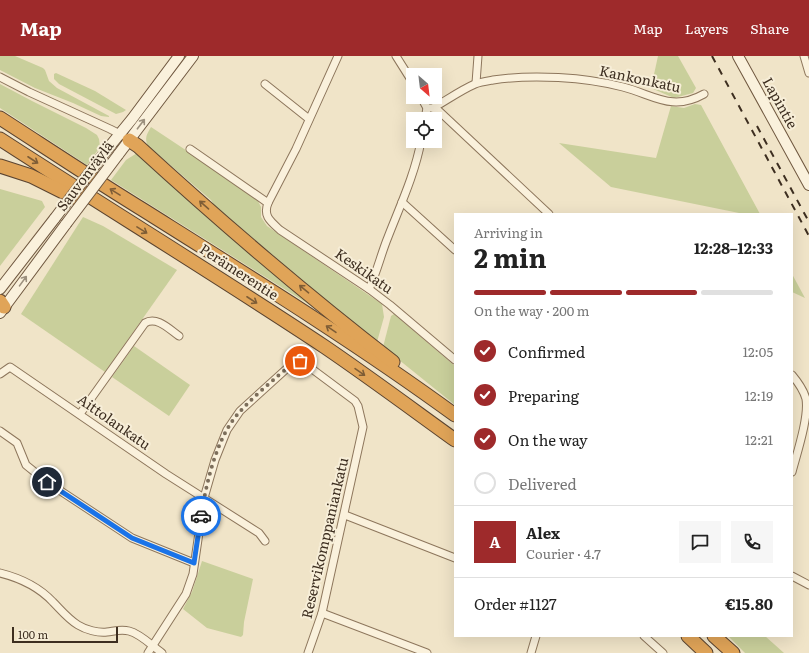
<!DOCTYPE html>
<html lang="en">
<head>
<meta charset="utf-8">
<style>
	:root { --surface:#fff; --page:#f6f6f6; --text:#222; --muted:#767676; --line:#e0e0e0; --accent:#9e2a2b }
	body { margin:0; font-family:Literata,serif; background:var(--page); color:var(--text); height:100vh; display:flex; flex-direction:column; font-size:15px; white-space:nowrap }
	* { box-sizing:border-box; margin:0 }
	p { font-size:13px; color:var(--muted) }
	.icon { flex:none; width:22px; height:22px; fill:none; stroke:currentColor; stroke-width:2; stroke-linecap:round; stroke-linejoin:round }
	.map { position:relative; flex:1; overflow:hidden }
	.side { position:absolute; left:454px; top:157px; width:339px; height:424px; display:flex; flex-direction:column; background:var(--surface); border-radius:0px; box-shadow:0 4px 16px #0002 }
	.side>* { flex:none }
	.needle { width:26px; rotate:152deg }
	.fabs { position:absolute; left:406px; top:12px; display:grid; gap:8px }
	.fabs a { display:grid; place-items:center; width:36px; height:36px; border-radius:0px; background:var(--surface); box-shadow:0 4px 16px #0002; font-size:20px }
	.scale { position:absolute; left:12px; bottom:10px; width:106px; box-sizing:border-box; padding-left:4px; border:2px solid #3d2e20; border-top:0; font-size:11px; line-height:14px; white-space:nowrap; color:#3d2e20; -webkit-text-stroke:3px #f7eed8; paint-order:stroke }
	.pin { position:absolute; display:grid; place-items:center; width:34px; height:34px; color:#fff; margin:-17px; border:2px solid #fff; border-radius:50%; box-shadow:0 1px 4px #0007 }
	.courier { position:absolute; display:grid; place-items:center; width:40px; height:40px; margin:-20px; border:3px solid #1a73e8; border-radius:50%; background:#fff; color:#222; box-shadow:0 1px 5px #0007 }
	.overview em { font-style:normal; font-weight:700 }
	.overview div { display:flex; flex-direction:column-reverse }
	.overview { display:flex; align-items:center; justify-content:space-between; height:68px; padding:0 20px }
	h1 { font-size:26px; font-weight:700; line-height:30px }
	.bar { display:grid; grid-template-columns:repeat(4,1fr); gap:6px 4px; align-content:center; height:48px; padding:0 20px }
	.bar i { height:5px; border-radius:3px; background:var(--line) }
	.bar .current { background:var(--accent) }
	.bar p { grid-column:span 4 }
	.line { display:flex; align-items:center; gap:10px; padding:0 20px; border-top:1px solid var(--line) }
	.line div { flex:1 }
	.round { display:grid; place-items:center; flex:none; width:42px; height:42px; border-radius:0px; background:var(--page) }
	ol { padding:0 20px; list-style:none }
	li { display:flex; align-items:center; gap:12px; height:44px }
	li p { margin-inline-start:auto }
	li .icon { padding:4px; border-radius:50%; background:var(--accent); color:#fff; stroke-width:4 }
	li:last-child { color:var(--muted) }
	li i { width:22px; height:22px; border:2px solid var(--line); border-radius:50% }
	header { display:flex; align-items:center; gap:24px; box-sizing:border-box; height:56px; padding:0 20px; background:var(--accent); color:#fff }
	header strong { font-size:19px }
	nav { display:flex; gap:22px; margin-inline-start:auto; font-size:14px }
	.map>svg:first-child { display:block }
	.green { fill:#c9cf9b }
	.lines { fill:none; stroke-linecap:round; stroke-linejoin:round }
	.street-casing { stroke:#8d765c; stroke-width:9 }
	.secondary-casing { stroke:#6f573f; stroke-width:12 }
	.highway-casing { stroke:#5b4430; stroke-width:15 }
	.street { stroke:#faf1dc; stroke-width:7 }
	.secondary { stroke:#faf1dc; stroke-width:10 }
	.highway { stroke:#e0a458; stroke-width:13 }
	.rail { stroke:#3d2e20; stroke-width:2; stroke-dasharray:7 7; stroke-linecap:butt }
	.secondary-bridge-casing { stroke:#6f573f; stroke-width:12; stroke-linecap:butt }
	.secondary-bridge { stroke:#faf1dc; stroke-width:10 }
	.oneway { stroke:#9c907e }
	.oneway2 { stroke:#7e5d36 }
	.done { stroke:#7c6e5b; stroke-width:4; stroke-dasharray:0 7.2 }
	.route { stroke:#1a73e8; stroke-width:5 }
	.labels { text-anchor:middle; stroke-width:4; stroke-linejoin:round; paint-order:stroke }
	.street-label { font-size:14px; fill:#3d2e20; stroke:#f7eed8 }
</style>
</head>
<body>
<header>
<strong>Map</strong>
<nav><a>Map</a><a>Layers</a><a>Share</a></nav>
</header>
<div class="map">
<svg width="809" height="597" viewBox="0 0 809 597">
	<rect width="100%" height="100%" fill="#f0e4c8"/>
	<g class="green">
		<polygon points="0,0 15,0 43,12 45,14 49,25 57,32 109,60 109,61 101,60 73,47 35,32 0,14"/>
		<polygon points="658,0 678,0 696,32 693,37 674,42 651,32"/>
		<polygon points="56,17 95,35 126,54 123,56 116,58 59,28 54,23 54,18"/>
		<polygon points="0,28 32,45 86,72 97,79 99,83 100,91 87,109 0,52"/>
		<polygon points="695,48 701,49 760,158 744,158 611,131 559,87 656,102 671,50 684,52"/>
		<path d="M151,71L252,138L258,145L261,151V161L267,170L382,248L384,261L377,286L349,264L214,149L211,144L148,90C144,82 147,78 151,71Z"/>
		<polygon points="137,97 321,256 111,124 126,104"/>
		<polygon points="0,133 42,145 45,151 0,210"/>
		<polygon points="83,161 103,170 177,214 105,316 21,258"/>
		<polygon points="792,218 805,242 792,236"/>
		<polygon points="394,258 455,310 455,349 383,291 391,260"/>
		<polygon points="134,290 190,329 169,360 112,321"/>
		<polygon points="202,505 253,523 244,566 243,579 241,581 207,572 183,553 192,536"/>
		<polygon points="728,580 765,580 784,597 745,597"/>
	</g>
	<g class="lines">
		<defs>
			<g id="street">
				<path d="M338,0L296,93L268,147C263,160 270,165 280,174L369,233L390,249L455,304"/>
				<polyline points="396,0 413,27"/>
				<polyline points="804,0 809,17"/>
				<polyline points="0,21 29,36 110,73 122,79"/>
				<polyline points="476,27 478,0"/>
				<polyline points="265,28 309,63"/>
				<polyline points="421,41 427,52 425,63"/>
				<polyline points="427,52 433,52 439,55 549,158"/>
				<path d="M433,52C447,44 461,34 475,28C480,26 487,25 493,24C532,18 585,21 623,31C654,39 672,56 704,38"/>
				<polyline points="190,93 268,147"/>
				<polyline points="402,146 455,194"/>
				<path d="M369,233C377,216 381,198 388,181C400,150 415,118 421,85"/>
				<polyline points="0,318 10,311 166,418 259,477 265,485"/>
				<path d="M792,319C797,325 804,335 806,343C809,361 797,397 792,416"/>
				<path d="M80,358L145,267C157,260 169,273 179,280"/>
				<polyline points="0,375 17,387 26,409 47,426 132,482 194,507"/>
				<polyline points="345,459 455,502"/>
				<path d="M0,517C20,522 39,531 53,546C61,554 68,563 78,569C86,574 98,577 107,576C115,575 121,573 129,575C141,578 152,590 162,597"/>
				<polyline points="792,520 809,529"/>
				<polyline points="322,557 427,597"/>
				<polyline points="644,580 663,597"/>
				<polyline points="148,597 186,538 193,518 204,442 215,404 227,374 240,355 294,306 297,305 304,307 355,345 358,350 363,371 322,557 308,597"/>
				<polyline points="531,597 536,580"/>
			</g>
			<g id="secondary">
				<polyline points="738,0 809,129"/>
				<polyline points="105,96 132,63 179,0"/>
				<polyline points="118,99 193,0"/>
				<polyline points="0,233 55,162"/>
				<polyline points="0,257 66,168"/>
			</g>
			<g id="highway">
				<path d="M0,62C48,93 96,125 145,155C250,221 355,286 455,359"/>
				<path d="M0,83C108,153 218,220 325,291C369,321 412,353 455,384"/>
				<path d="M129,84L138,90C220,165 305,238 393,306"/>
				<polyline points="0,110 31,120 81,145"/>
				<polyline points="0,245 4,251"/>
				<polyline points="688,580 706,597"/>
				<polyline points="714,580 733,597"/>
			</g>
		</defs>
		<use href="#street" class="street-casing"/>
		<use href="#secondary" class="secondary-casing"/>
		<use href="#highway" class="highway-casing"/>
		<use href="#street" class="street"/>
		<use href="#secondary" class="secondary"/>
		<use href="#highway" class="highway"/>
		<g class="rail">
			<polyline points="712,0 809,180"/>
			<polyline points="757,70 809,166"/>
		</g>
		<defs>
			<g id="secondary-bridge">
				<polyline points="55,162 105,96"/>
				<polyline points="66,168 118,99"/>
			</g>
		</defs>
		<use href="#secondary-bridge" class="secondary-bridge-casing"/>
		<use href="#secondary-bridge" class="secondary-bridge"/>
	</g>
	<defs><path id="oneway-shaft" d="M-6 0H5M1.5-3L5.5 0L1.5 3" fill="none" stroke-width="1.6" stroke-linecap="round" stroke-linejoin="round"/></defs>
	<g class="oneway">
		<use href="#oneway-shaft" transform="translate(141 68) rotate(-53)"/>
		<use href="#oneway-shaft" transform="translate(23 225) rotate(-54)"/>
	</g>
	<g class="oneway2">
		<use href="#oneway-shaft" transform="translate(33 104) rotate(33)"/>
		<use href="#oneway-shaft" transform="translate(115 136) rotate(-148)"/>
		<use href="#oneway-shaft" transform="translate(204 149) rotate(-139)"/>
		<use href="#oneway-shaft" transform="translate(142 174) rotate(32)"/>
		<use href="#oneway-shaft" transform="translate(304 233) rotate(-140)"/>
		<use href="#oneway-shaft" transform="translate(252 244) rotate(33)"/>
		<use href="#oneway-shaft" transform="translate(331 273) rotate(-146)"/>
		<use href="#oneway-shaft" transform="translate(360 316) rotate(35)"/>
	</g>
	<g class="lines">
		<path class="done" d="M201,460C206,429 215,389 233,364C248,344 275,323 294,306L300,305"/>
		<polyline class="route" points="47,426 132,482 194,507 201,460"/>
	</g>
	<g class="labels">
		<g class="street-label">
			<text transform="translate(640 23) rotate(12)" y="5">Kankonkatu</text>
			<text transform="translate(780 47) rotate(61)" y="5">Lapintie</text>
			<text transform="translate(85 120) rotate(-53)" y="5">Sauvonväylä</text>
			<text transform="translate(364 215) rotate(35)" y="5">Keskikatu</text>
			<text transform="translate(239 216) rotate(33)" y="5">Perämerentie</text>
			<text transform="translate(114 366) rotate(35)" y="5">Aittolankatu</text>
			<text transform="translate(325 482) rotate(-77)" y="5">Reservikomppaniankatu</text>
		</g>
	</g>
</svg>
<div class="fabs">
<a><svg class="needle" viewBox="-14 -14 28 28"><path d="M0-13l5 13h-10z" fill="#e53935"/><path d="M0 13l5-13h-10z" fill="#767676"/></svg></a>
<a><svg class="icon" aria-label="locate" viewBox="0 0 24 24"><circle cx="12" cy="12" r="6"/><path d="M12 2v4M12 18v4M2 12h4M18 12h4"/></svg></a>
</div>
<div class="scale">100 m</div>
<div class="pin" style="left:300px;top:305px;background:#ea580c"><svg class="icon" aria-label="bag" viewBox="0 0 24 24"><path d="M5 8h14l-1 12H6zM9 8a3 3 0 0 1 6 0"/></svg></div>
<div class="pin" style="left:47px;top:426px;background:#1f2937"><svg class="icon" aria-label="home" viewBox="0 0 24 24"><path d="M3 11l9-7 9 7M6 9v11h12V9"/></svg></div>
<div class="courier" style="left:201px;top:460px"><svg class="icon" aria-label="car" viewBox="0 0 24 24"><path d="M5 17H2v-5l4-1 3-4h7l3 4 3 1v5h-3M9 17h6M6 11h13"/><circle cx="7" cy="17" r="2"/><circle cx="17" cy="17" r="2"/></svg></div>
<section class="side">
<div class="overview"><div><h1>2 min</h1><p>Arriving in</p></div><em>12:28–12:33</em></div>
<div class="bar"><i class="current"></i><i class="current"></i><i class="current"></i><i></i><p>On the way · 200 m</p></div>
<ol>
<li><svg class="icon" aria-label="check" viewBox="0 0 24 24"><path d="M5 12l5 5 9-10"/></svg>Confirmed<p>12:05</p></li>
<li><svg class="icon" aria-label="check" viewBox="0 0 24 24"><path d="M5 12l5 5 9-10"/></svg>Preparing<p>12:19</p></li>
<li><svg class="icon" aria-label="check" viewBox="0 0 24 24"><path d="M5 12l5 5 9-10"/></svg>On the way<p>12:21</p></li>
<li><i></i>Delivered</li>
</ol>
<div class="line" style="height:72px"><b class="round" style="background:var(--accent);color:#fff">A</b><div><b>Alex</b><p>Courier · 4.7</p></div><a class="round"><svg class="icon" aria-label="chat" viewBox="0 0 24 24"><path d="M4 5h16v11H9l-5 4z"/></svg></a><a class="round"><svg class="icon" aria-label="phone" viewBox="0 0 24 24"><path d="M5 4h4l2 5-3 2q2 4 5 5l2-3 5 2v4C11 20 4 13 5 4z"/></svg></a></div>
<div class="line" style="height:52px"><div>Order #1127</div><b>€15.80</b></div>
</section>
</div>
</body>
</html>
